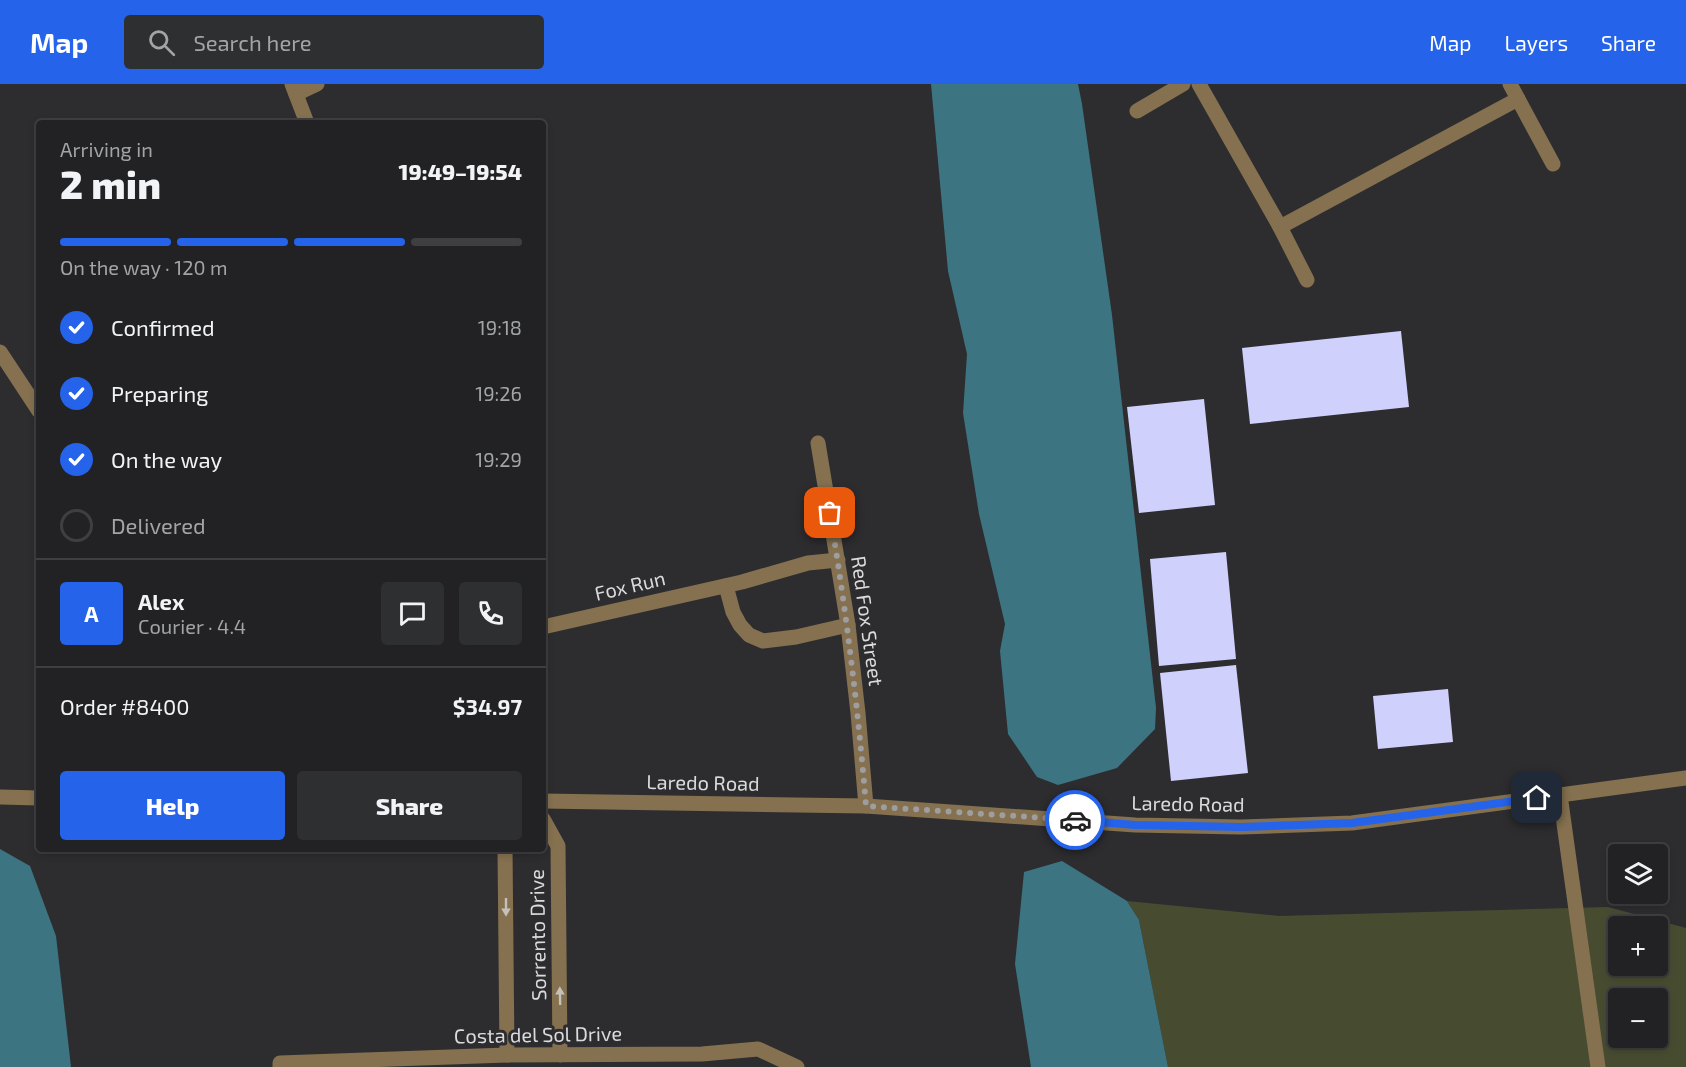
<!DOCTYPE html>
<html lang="en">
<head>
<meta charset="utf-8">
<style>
	:root { --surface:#222224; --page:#2e2f31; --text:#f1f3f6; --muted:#a2a4a6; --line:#3f3f41; --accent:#2563eb }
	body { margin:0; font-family:"Exo 2",sans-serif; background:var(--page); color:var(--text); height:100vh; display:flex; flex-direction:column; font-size:22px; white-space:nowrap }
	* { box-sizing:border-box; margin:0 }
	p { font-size:20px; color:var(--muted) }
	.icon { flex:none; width:33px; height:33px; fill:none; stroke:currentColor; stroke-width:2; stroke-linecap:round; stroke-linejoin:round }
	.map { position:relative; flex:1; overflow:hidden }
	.sheet { position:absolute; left:36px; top:36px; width:510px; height:732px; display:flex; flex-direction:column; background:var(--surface); border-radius:6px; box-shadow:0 3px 9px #0003,0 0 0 2px var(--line) }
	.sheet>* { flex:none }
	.controls { position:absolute; left:1608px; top:760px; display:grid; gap:12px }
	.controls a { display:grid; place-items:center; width:60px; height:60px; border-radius:6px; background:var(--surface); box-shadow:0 3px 9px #0003,0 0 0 2px var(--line); font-size:30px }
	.pin { position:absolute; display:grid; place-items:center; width:51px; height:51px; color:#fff; margin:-26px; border-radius:12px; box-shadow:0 3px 9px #0006 }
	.courier { position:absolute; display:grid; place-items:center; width:60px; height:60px; margin:-30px; border:4px solid #2563eb; border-radius:50%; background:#fff; color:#222; box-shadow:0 2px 8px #0007 }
	.head em { font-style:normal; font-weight:800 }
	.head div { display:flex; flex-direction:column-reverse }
	.head { display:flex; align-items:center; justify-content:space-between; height:102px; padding:0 24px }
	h1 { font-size:39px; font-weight:800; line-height:45px }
	.bar { display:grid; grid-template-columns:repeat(4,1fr); gap:9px 6px; align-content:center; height:72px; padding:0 24px }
	.bar i { height:8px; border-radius:4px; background:var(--line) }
	.bar .active { background:var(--accent) }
	.bar p { grid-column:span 4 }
	.line { display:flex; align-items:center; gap:15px; padding:0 24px; border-top:2px solid var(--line) }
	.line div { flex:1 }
	.round { display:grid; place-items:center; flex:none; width:63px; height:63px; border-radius:6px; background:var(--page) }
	ol { padding:0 24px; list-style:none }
	li { display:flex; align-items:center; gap:18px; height:66px }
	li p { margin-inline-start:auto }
	li .icon { padding:6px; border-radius:50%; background:var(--accent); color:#fff; stroke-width:4 }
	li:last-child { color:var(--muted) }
	li i { width:33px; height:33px; border:3px solid var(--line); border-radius:50% }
	.cta { display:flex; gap:12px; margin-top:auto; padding:12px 24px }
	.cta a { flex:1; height:69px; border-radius:6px; background:var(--accent); color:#fff; font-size:24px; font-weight:800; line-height:69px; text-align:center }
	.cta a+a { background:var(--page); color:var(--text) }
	header { display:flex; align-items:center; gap:36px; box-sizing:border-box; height:84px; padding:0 30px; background:var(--accent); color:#fff }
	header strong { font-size:28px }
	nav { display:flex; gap:33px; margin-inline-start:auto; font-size:21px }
	.search { width:420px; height:54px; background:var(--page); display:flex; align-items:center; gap:15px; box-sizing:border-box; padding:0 21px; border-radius:6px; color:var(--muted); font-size:22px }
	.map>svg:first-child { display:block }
	.green { fill:#474c31; fill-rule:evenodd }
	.water { fill:#3d7481 }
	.building { fill:#d0d0fd }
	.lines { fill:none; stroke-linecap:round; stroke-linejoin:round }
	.minor { stroke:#85714f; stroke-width:15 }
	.oneway { fill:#c6c0ba }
	.done { stroke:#9e9ea0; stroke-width:6; stroke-dasharray:0 10.8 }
	.route { stroke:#2563eb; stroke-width:8 }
	.labels { text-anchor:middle; stroke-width:6; stroke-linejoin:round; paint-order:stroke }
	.street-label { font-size:20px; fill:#dbdbdd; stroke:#2d2d30 }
</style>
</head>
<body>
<header>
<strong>Map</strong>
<div class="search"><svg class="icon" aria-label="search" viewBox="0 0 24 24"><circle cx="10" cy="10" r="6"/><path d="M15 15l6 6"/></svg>Search here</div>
<nav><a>Map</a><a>Layers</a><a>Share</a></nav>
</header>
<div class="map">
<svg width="1686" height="983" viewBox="0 0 1686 983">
	<rect width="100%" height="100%" fill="#2d2d30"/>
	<path class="green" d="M1127,817L1279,832L1608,823L1686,844V983H1168L1139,836ZM1618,843H1658V882H1618ZM1618,915H1658V954H1618Z"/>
	<g class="water">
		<polygon points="931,0 1078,0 1082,20 1112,231 1156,624 1155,645 1117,684 1058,701 1037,693 1008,650 1000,567 1005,540 979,430 963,329 967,270 948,187"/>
		<polygon points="0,765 30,782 56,852 71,983 0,983"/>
		<polygon points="1062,777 1127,817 1139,836 1168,983 1031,983 1015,880 1024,788"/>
	</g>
	<g class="building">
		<polygon points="1401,247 1409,323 1250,340 1242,264"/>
		<polygon points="1204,315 1215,421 1139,429 1127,323"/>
		<polygon points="1226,468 1236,575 1159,582 1150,475"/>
		<polygon points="1236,581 1248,689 1171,697 1160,589"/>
		<polygon points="1448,605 1453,658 1378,665 1373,612"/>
	</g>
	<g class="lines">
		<g class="minor">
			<polyline points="292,0 307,39"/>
			<polyline points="1199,0 1280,143 1307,196"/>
			<polyline points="296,10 317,0"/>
			<polyline points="1518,15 1553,80"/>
			<polyline points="1137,27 1183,0"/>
			<polyline points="1280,143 1518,15 1510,0"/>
			<polyline points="0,268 39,327"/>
			<polyline points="818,359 848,541 858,629 866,722"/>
			<polyline points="726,502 733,528 740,541 749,551 763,557 796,553 848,541"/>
			<polyline points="543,543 742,498 808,479 838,476"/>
			<polyline points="1560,711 1598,983"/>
			<polyline points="0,713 39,714"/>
			<polyline points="543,717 866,722 1135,741 1241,743 1352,739 1686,694"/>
			<polyline points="543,735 558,762 560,971"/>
			<polyline points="505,765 507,971"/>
			<polyline points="280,983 280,979 507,971 702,970 758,965 797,983"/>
		</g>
	</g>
	<defs><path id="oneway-solid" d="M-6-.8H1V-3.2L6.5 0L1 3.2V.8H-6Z" transform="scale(1.5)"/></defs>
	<g class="oneway">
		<use href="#oneway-solid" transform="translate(506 823) rotate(90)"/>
		<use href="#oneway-solid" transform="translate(560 912) rotate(-91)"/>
	</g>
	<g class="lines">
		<path class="done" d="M830,429C846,526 858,624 866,722L1075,736"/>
		<polyline class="route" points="1075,736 1135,741 1241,743 1352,739 1537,714"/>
	</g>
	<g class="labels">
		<g class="street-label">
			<text transform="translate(630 502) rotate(-13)" y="7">Fox Run</text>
			<text transform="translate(867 537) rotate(82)" y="7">Red Fox Street</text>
			<text transform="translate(703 699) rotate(1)" y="7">Laredo Road</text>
			<text transform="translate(1188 720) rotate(1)" y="7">Laredo Road</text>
			<text transform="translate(538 851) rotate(-91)" y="7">Sorrento Drive</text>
			<text transform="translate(538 951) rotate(-1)" y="7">Costa del Sol Drive</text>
		</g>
	</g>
</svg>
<div class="controls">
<a><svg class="icon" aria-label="layers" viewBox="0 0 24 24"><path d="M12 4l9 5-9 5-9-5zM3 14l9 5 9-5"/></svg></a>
<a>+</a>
<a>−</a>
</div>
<div class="pin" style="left:830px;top:429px;background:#ea580c"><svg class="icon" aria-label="bag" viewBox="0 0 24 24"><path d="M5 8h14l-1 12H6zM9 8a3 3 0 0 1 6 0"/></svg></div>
<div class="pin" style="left:1537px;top:714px;background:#1f2937"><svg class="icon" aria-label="home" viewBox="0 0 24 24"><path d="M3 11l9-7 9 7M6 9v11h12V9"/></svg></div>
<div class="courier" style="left:1075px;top:736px"><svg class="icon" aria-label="car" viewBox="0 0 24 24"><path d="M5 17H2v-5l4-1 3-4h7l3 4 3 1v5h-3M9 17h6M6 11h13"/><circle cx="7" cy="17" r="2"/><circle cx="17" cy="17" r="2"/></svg></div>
<section class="sheet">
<div class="head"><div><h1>2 min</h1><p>Arriving in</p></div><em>19:49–19:54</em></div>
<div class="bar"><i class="active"></i><i class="active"></i><i class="active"></i><i></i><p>On the way · 120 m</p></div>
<ol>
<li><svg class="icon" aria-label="check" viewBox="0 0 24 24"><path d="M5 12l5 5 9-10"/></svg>Confirmed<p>19:18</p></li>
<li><svg class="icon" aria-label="check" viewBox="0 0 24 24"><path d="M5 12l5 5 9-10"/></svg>Preparing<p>19:26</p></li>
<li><svg class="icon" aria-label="check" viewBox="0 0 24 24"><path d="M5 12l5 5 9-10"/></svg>On the way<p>19:29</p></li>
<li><i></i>Delivered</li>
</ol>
<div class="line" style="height:108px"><b class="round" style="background:var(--accent);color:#fff">A</b><div><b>Alex</b><p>Courier · 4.4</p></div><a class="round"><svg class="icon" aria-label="chat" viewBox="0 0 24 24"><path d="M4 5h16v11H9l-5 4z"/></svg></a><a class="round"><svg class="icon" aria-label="phone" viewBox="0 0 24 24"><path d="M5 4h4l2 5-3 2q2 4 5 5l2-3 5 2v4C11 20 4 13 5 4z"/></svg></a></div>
<div class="line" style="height:78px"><div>Order #8400</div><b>$34.97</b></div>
<div class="cta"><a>Help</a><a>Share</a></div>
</section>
</div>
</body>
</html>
